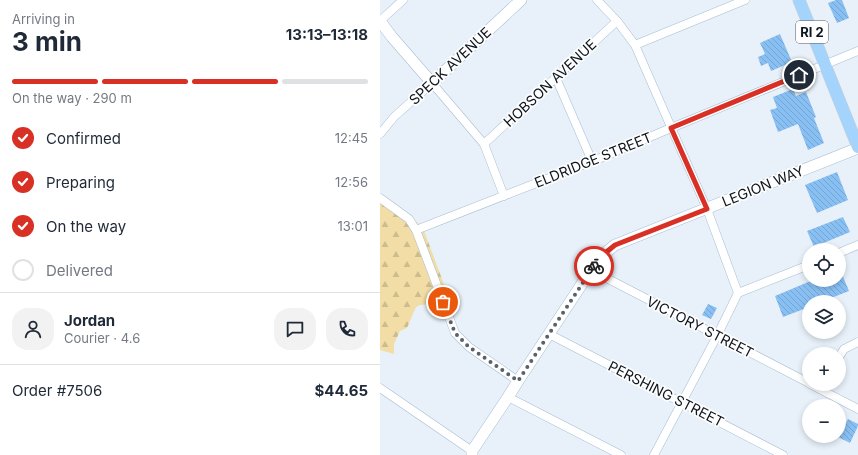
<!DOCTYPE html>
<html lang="en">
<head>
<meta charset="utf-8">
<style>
	:root { --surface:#fff; --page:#f2f2f3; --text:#1f2937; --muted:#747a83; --line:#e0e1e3; --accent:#d93025 }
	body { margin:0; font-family:Inter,sans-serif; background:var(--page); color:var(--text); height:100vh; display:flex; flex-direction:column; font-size:15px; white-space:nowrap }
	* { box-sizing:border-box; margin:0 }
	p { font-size:13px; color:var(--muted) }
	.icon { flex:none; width:22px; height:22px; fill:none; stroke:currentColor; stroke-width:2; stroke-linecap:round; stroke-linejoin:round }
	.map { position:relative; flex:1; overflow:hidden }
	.panel { display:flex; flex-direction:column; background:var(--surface); width:380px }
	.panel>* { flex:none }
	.tools { position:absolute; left:422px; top:243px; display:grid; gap:8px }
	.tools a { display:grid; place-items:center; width:44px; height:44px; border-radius:50%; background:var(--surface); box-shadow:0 2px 6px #0003; font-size:20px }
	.pin { position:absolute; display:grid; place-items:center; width:34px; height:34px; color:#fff; margin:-17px; border:2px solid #fff; border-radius:50%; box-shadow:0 1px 4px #0007 }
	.courier { position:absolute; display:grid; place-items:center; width:40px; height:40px; margin:-20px; border:3px solid #d93025; border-radius:50%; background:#fff; color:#222; box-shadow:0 1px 5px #0007 }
	.summary em { font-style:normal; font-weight:700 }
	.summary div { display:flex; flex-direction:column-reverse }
	.summary { display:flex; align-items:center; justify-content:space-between; height:68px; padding:0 12px }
	h1 { font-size:26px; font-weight:700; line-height:30px }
	.bar { display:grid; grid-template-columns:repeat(4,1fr); gap:6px 4px; align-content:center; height:48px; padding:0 12px }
	.bar i { height:5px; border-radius:3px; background:var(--line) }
	.bar .selected { background:var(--accent) }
	.bar p { grid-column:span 4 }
	.line { display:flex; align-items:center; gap:10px; padding:0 12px; border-top:1px solid var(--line) }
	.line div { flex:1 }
	.round { display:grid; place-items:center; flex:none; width:42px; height:42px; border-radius:16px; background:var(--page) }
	ol { padding:0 12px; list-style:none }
	li { display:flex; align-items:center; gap:12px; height:44px }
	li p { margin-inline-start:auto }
	li .icon { padding:4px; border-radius:50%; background:var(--accent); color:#fff; stroke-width:4 }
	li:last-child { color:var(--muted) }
	li i { width:22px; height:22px; border:2px solid var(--line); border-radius:50% }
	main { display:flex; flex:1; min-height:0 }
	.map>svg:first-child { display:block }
	.forest { fill:url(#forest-firs) }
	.building { fill:url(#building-back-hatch) }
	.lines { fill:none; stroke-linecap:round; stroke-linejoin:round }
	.street-casing { stroke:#a6bdd3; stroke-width:9 }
	.secondary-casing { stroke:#a6bdd3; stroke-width:12 }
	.primary-casing { stroke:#ced0d2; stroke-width:13 }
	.street { stroke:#fff; stroke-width:8 }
	.secondary { stroke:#fff; stroke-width:11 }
	.primary { stroke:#a4d3fb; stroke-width:12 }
	.done { stroke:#59616a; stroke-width:4; stroke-dasharray:0 7.2 }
	.route { stroke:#d93025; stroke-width:5 }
	.labels { text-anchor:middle; stroke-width:3.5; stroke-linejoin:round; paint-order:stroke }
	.shield { fill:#fdfdfd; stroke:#545a60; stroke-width:1 }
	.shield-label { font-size:13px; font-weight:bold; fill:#0c141c }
	.street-label { font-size:14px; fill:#0c141c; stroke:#fdfdfd }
</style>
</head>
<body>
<main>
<section class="panel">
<div class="summary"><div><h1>3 min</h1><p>Arriving in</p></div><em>13:13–13:18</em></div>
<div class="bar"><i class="selected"></i><i class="selected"></i><i class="selected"></i><i></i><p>On the way · 290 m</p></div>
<ol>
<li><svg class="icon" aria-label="check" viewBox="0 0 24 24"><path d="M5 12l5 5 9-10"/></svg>Confirmed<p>12:45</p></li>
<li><svg class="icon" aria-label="check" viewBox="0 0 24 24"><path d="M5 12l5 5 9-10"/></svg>Preparing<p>12:56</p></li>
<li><svg class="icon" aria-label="check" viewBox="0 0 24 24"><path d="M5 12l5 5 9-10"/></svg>On the way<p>13:01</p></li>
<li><i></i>Delivered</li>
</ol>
<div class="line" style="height:72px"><a class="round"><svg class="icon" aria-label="person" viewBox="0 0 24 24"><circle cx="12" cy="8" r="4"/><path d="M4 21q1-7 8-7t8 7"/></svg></a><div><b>Jordan</b><p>Courier · 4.6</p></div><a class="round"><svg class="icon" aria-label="chat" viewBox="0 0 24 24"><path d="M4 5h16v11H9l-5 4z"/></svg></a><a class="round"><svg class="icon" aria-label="phone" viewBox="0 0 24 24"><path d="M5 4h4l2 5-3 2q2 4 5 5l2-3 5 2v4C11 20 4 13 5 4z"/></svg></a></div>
<div class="line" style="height:52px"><div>Order #7506</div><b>$44.65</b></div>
</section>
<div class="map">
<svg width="478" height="455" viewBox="0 0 478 455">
	<defs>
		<pattern id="forest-firs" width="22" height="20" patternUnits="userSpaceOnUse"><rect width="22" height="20" fill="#f1dda5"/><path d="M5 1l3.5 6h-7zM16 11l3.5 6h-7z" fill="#cdbd8d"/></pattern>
		<pattern id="building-back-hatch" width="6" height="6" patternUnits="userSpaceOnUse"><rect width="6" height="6" fill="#89c0f4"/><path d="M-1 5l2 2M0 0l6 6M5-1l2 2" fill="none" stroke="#75a4d1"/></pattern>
	</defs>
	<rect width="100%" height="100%" fill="#e8f1fa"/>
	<polygon class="forest" points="0,196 29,215 43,228 68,295 67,296 51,304 40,305 36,307 27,328 20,331 14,344 14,354 0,350"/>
	<g class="building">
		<polygon points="456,0 462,0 469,18 457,23 448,3"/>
		<polygon points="400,34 412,62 391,71 388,63 381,66 378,57 385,54 380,43"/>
		<polygon points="413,89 416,96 426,92 436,117 434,118 444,143 428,150 418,124 398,132 390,110 397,108 393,97"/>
		<polygon points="457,172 468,200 437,213 425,185"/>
		<polygon points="463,217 470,232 434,247 427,231"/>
		<polygon points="459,267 469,291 441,302 429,302 429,307 403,317 395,296 433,280 459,280"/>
		<polygon points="328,304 337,308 331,319 322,315"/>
		<polygon points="468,419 478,424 478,426 470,443 458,437"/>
	</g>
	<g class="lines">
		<defs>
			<g id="street">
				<polyline points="217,0 237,21 255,45 327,209 358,293"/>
				<polyline points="0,21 23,0"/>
				<polyline points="255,45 365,0"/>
				<polyline points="176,78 212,161"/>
				<polyline points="0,134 14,117 52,83 104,144 124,196"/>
				<polyline points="104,144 237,21"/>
				<polyline points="0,198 29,219 36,230 75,333 89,347 138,381"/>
				<polyline points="36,230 223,157 291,128 478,51"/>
				<polyline points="459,253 478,245"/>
				<polyline points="211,270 429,383"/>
				<polyline points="169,334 403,455"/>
				<polyline points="459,357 464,349 478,342"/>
				<polyline points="430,384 478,409"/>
				<polyline points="0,388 92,451"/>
				<polyline points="128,397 241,455"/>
				<polyline points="274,455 337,336 358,293 429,265"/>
			</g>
			<g id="secondary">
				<polyline points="0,21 12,37 52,83 141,0"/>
				<polyline points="92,455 92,451 128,397 138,381 217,261 224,254 235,245 478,148"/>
			</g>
			<polyline id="primary" points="419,0 478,147"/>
		</defs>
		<use href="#street" class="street-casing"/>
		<use href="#secondary" class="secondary-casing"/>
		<use href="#primary" class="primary-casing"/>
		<use href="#street" class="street"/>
		<use href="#secondary" class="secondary"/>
		<use href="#primary" class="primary"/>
	</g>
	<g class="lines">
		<polyline class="done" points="63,302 75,333 89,347 138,381 214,266"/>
		<polyline class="route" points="214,266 224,254 235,245 327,209 291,128 419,75"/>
	</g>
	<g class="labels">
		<rect class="shield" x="416" y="21" width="32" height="22" rx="3"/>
		<g class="shield-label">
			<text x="432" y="37">RI 2</text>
		</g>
		<g class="street-label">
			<text transform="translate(70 66) rotate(-43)" y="5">SPECK AVENUE</text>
			<text transform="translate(170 83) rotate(-43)" y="5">HOBSON AVENUE</text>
			<text transform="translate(213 160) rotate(-22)" y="5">ELDRIDGE STREET</text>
			<text transform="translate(383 186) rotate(-22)" y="5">LEGION WAY</text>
			<text transform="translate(320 327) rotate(27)" y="5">VICTORY STREET</text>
			<text transform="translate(286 394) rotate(27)" y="5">PERSHING STREET</text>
		</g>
	</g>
</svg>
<div class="tools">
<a><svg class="icon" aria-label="locate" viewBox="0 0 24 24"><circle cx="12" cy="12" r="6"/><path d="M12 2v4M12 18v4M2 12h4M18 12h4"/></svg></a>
<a><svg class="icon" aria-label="layers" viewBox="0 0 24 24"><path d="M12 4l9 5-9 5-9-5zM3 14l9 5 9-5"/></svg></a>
<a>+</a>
<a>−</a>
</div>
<div class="pin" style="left:63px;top:302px;background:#ea580c"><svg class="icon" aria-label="bag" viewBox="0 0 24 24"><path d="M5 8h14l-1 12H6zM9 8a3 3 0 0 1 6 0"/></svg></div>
<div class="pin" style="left:419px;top:75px;background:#1f2937"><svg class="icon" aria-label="home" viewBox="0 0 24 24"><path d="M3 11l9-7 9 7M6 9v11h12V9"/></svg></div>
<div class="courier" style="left:214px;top:266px"><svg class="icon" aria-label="bike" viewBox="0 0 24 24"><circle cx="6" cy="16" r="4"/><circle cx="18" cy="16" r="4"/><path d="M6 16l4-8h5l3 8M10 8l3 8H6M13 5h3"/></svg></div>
</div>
</main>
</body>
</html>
